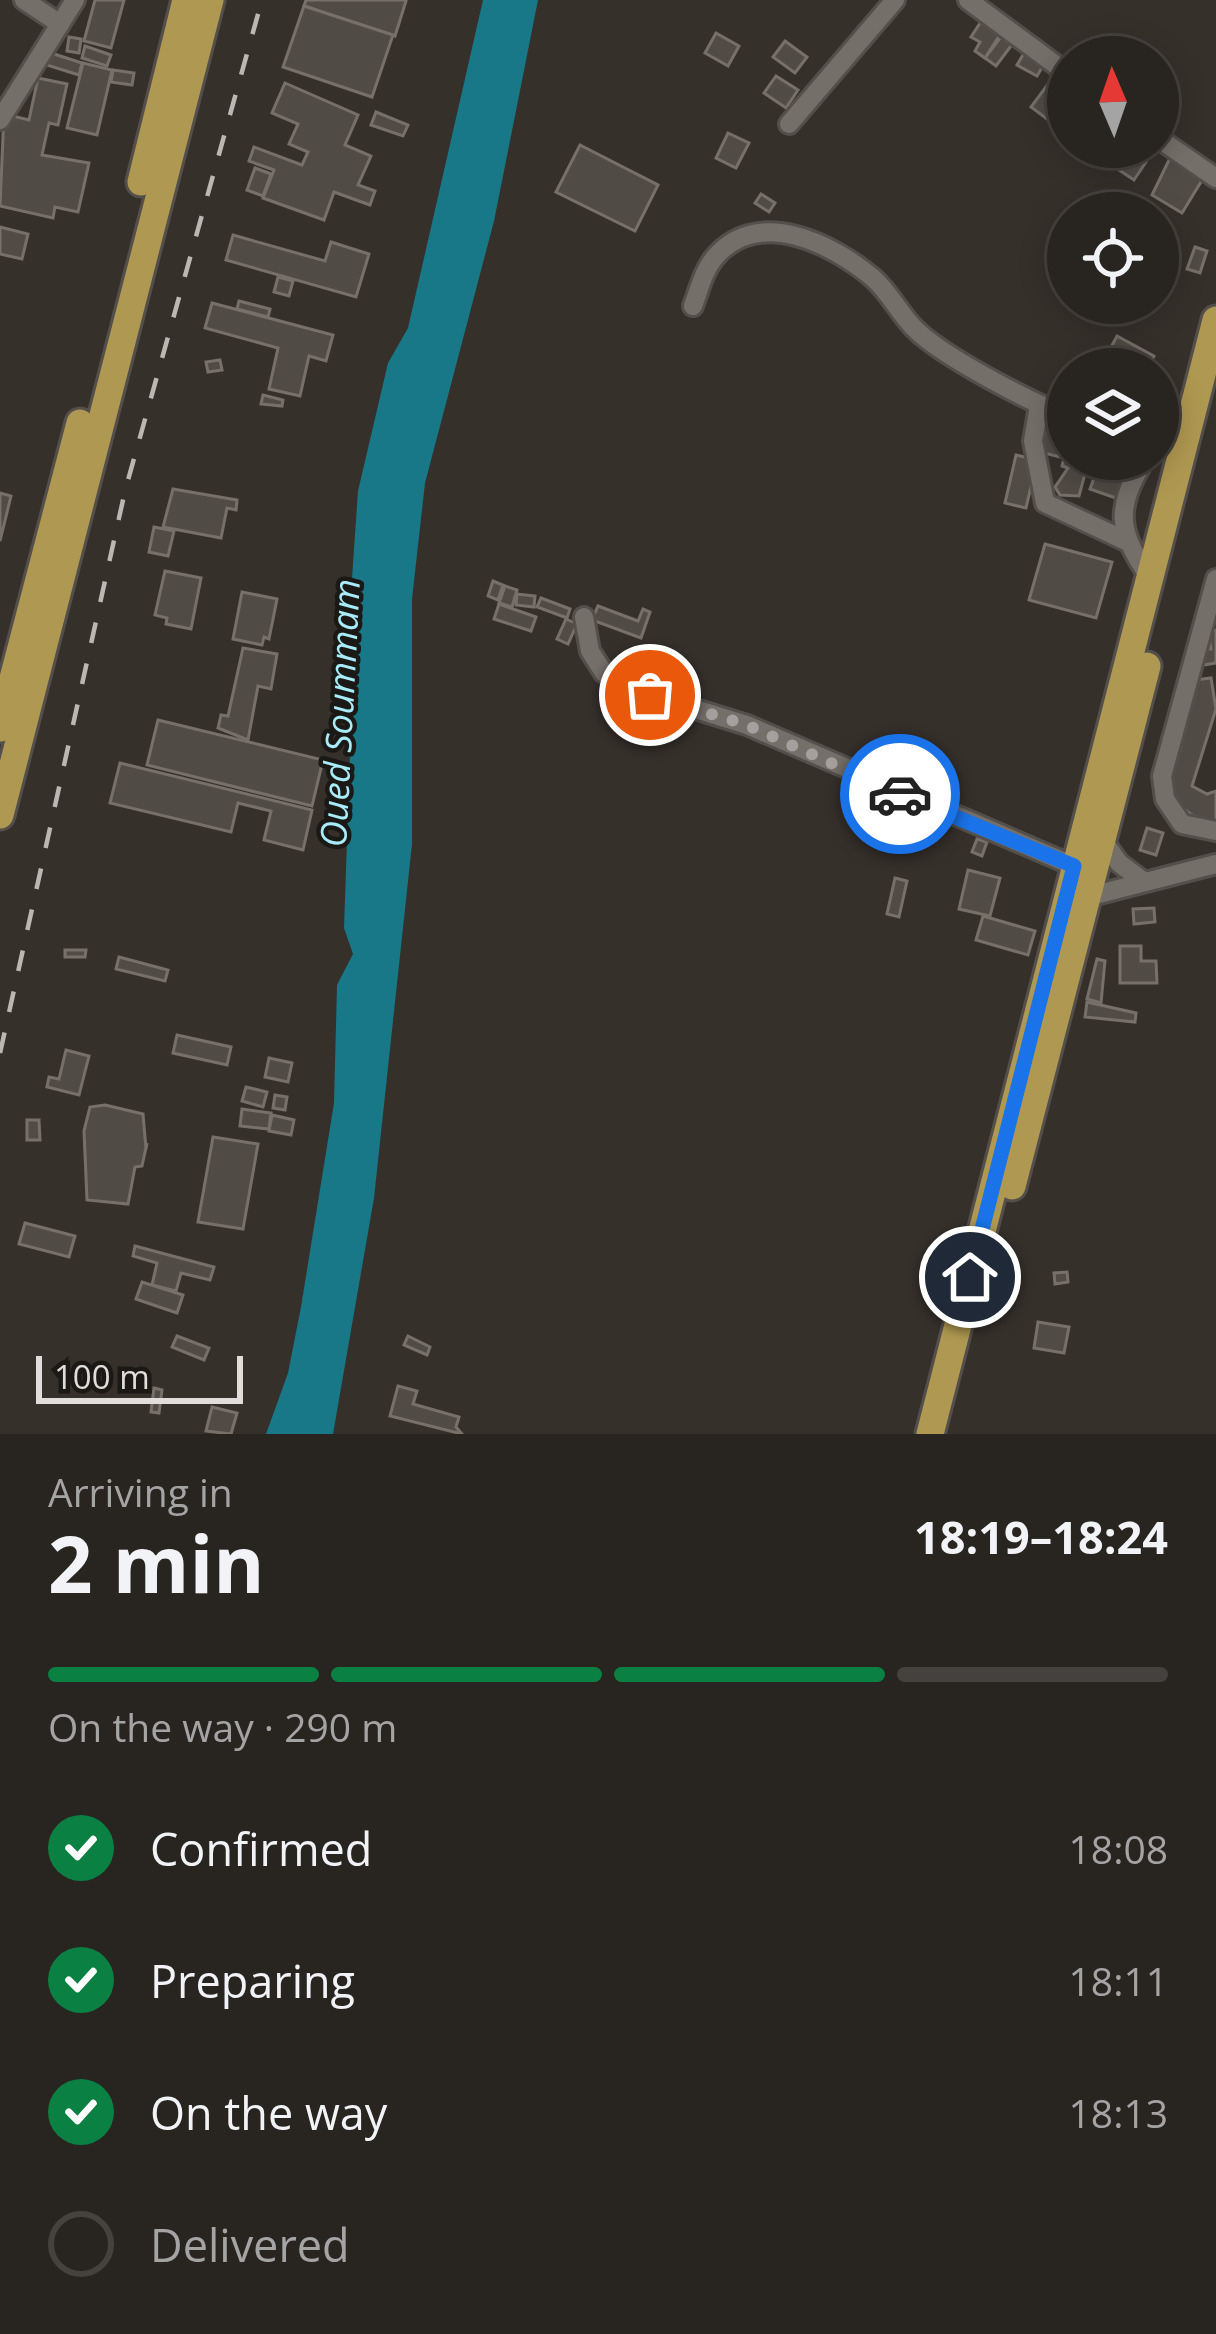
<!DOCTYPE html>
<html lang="en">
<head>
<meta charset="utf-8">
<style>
	:root { --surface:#282420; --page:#34302d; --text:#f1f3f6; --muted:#a5a4a5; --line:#44413e; --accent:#0b8043 }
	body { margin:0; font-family:"Open Sans",sans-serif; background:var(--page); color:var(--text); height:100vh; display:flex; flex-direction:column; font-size:45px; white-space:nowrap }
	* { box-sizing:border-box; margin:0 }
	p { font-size:39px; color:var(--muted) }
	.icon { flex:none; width:66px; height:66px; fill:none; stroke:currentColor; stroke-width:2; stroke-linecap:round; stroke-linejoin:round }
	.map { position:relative; height:1434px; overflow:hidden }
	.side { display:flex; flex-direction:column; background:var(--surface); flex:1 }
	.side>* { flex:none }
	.needle { width:78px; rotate:358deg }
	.tools { position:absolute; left:1047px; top:36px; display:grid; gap:24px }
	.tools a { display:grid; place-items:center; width:132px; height:132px; border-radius:50%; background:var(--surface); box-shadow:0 6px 30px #0003,0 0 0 3px var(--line); font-size:60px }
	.scale { position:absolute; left:36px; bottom:30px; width:207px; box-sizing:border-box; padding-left:12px; border:6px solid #e1ddda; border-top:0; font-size:33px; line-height:42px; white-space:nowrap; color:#e1ddda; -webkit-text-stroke:9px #1b1916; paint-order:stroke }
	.pin { position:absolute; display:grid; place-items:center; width:102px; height:102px; color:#fff; margin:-51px; border:6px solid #fff; border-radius:50%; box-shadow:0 3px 12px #0007 }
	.courier { position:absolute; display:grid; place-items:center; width:120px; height:120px; margin:-60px; border:9px solid #1a73e8; border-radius:50%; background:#fff; color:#222; box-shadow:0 3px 15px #0007 }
	.overview em { font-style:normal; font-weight:700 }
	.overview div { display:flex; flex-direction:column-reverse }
	.overview { display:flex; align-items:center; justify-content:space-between; height:204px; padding:0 48px }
	h1 { font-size:78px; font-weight:700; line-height:90px }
	.bar { display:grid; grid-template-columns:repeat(4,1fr); gap:18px 12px; align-content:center; height:144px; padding:0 48px }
	.bar i { height:15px; border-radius:9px; background:var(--line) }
	.bar .current { background:var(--accent) }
	.bar p { grid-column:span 4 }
	ol { padding:0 48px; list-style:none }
	li { display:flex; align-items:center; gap:36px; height:132px }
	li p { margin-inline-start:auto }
	li .icon { padding:12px; border-radius:50%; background:var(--accent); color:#fff; stroke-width:4 }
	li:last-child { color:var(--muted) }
	li i { width:66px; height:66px; border:6px solid var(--line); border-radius:50% }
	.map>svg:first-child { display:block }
	.water { fill:#187888 }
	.building { fill:#514b45; stroke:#767069; stroke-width:3 }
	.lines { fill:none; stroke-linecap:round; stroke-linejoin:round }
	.minor-casing { stroke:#544f4b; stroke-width:24 }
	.highway-casing { stroke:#544f4b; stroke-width:33 }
	.minor { stroke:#756f69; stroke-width:18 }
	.highway { stroke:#af9851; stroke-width:27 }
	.rail { stroke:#bbb7b3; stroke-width:4.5; stroke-dasharray:21 21; stroke-linecap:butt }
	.done { stroke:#a5a09d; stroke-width:12; stroke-dasharray:0 21.6 }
	.route { stroke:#1a73e8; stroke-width:15 }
	.labels { text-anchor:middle; stroke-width:9; stroke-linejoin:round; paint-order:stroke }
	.water-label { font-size:36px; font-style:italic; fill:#a9ecf9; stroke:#1b1916 }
</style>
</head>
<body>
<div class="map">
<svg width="1216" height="1434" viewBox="0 0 1216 1434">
	<rect width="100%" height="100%" fill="#36302b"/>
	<polygon class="water" points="483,0 538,0 494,221 425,483 412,599 412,844 374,1198 333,1434 266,1434 288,1373 301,1307 334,1103 337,985 353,954 344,928 352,696 350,608 358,491 388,363 408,328"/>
	<g class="building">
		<polygon points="95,0 124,0 111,48 84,41"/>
		<polygon points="306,0 404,0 406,1 395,36 304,6"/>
		<polygon points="304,6 393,35 372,97 283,67"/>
		<polygon points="982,20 1001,33 985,58 975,51 980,42 971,37"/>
		<polygon points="716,33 739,46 728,66 705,53"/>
		<polygon points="1003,34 1014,42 996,66 985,58"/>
		<polygon points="69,37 81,39 79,53 67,51"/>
		<polygon points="785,41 807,57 795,73 773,57"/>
		<polygon points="85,46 111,55 107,66 82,58"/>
		<polygon points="1027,48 1047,59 1037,76 1017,65"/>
		<polygon points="51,53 82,63 79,75 47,65"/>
		<polygon points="83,63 112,70 97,135 67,128"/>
		<polygon points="113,70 134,73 132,85 111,82"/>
		<polygon points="776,76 798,90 786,108 764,93"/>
		<polygon points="1054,76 1068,86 1068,116 1059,128 1031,107"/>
		<polygon points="38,78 67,84 58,125 49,123 42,155 89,163 78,212 55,207 53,218 0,206 4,114 29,120"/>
		<polygon points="285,83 358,115 345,145 371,156 358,185 375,191 370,205 334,192 324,220 263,198 274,170 249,161 254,147 302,165 308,152 289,144 298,124 272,113"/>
		<polygon points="376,112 408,125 403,136 371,125"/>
		<polygon points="728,133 749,143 736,168 716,158"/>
		<polygon points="580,145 658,185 635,231 556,192"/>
		<polygon points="1126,147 1156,147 1134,180 1113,166"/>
		<polygon points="1171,156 1204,177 1182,213 1152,195"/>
		<polygon points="255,168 271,174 263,196 247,190"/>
		<polygon points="761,194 775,203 769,212 755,203"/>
		<polygon points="0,227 28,234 22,259 0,254"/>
		<polygon points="233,235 325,261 331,242 369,254 356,297 226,260"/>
		<polygon points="1195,247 1207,251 1200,273 1187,269"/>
		<polygon points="278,277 293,281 289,296 274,292"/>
		<polygon points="239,301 270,309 268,317 237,309"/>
		<polygon points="212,303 333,335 326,361 309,356 300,396 269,389 278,348 205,328"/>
		<polygon points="1117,336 1154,356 1147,369 1116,369 1103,362"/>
		<polygon points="220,360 222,370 208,372 206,362"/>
		<polygon points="263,395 283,400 282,406 261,404"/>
		<polygon points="1047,425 1068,431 1068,459 1089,459 1079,496 1060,495 1055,487 1068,468 1062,466 1064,458 1040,452"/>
		<polygon points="1016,455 1037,460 1026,508 1005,503"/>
		<polygon points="1097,470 1136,483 1130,503 1090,489"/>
		<polygon points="173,489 237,500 236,510 227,508 221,538 163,527"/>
		<polygon points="0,493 11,496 0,541"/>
		<polygon points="154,527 174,531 168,556 149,552"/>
		<polygon points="1045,544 1112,562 1096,618 1029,600"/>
		<polygon points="165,571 201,578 191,629 166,624 167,618 155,615"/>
		<polygon points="493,581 503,585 498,600 488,596"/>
		<polygon points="505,586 517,590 512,607 499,603"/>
		<polygon points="242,592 277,599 269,639 264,637 262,645 233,639"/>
		<polygon points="517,594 535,596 534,607 516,605"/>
		<polygon points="541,598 570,609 567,618 537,607"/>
		<polygon points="499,604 536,617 531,631 494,619"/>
		<polygon points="598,606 638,621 643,609 650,612 641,638 592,620"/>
		<polygon points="566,619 577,624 568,644 557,639"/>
		<polygon points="1216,630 1216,663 1204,665 1202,650 1211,649 1208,631"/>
		<polygon points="243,648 277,654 271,689 258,686 248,740 218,728 221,715 228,716"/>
		<polygon points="1211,678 1216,709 1192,786 1207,794 1216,791 1216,820 1203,823 1173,801 1169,776 1194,680"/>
		<polygon points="158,720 323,760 312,806 147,765"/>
		<polygon points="120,763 312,810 303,850 264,840 271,811 238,803 231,832 110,803"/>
		<polygon points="1147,828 1163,833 1156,855 1140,850"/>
		<polygon points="977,839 987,842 982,856 972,852"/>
		<polygon points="968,870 1000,878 990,916 959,909"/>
		<polygon points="895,878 907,881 899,917 887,914"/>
		<polygon points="1154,908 1155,922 1134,924 1133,909"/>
		<polygon points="983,916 1035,931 1028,955 976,940"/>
		<polygon points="1120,946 1141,946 1141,961 1156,961 1157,983 1120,983"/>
		<polygon points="65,950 86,950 85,957 65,957"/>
		<polygon points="119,957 168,970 165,981 116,969"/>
		<polygon points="1097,959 1105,961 1101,1003 1087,999"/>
		<polygon points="1087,1002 1136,1013 1135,1022 1085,1017"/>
		<polygon points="177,1035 231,1047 227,1065 173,1053"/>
		<polygon points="66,1050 89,1056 79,1095 47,1087 49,1077 59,1079"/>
		<polygon points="269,1058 292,1063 288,1082 265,1077"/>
		<polygon points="246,1087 267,1092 263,1107 242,1101"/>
		<polygon points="275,1095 287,1097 285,1110 273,1108"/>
		<polygon points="105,1105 143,1114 146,1149 147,1143 142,1166 135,1167 128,1204 87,1200 84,1131 90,1107"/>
		<polygon points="242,1109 271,1113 269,1129 240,1126"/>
		<polygon points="272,1115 294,1120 291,1135 269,1131"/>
		<polygon points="27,1120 39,1120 40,1140 27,1140"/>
		<polygon points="213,1137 258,1144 243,1229 198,1222"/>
		<polygon points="25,1223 75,1236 69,1257 19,1244"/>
		<polygon points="135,1246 214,1267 210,1280 181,1273 176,1291 152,1285 157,1263 133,1256"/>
		<polygon points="1067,1272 1068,1282 1055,1284 1054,1273"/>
		<polygon points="142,1282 183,1295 177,1313 136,1299"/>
		<polygon points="1038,1322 1069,1327 1064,1353 1034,1348"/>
		<polygon points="177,1336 209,1348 204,1360 172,1347"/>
		<polygon points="408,1336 430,1347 427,1355 404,1345"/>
		<polygon points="398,1386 417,1391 413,1404 459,1417 456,1427 462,1434 390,1416"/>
		<polygon points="154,1388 162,1390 159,1413 151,1412"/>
		<polygon points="212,1407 237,1413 231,1434 206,1431"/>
	</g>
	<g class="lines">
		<defs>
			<g id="minor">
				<polyline points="24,0 60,24"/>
				<polyline points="968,0 1068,74"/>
				<polyline points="0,120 75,0"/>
				<polyline points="789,124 895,0"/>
				<polyline points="1158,138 1216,178"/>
				<path d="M693,306C699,290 704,269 716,256C759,207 833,244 873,278C890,293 899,313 915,329C942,356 1031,403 1068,416"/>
				<polyline points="1039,406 1033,441 1045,503 1124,540"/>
				<polyline points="1158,444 1189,427"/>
				<path d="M1145,459C1114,510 1118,531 1150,578"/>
				<polyline points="1216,579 1162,776 1165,799 1182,824 1216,831"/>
				<polyline points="584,617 590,651 604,673 650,695 747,725 1074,866"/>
				<polyline points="1102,839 1119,863 1143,881"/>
				<polyline points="1087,897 1216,864"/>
			</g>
			<g id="highway">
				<polyline points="141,182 186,0"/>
				<polyline points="0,728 80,423"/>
				<polyline points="0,815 210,0"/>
				<polyline points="1012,1186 1147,666"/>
				<polyline points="930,1434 1216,320"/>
			</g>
		</defs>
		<use href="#minor" class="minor-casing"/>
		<use href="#highway" class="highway-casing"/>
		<use href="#minor" class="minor"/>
		<use href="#highway" class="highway"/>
		<polyline class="rail" points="0,1053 125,491 262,0"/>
	</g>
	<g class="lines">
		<polyline class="done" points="650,695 747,725 900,794"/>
		<polyline class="route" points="900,794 1074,866 970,1277"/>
	</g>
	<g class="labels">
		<g class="water-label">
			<text transform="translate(340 713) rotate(-87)" y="13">Oued Soummam</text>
		</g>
	</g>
</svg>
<div class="tools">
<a><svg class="needle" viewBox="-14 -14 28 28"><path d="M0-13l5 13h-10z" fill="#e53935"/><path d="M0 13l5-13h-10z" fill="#a5a4a5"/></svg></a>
<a><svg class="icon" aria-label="locate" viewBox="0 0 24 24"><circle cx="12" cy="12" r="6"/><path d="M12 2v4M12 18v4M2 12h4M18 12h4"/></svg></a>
<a><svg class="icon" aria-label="layers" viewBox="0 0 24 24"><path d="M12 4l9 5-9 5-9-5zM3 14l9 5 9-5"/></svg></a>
</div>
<div class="scale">100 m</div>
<div class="pin" style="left:650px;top:695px;background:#ea580c"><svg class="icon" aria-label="bag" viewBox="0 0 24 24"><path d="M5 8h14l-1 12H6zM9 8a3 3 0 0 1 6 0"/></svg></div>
<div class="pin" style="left:970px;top:1277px;background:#1f2937"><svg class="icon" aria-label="home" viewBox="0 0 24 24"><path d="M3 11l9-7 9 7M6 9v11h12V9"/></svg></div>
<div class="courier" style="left:900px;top:794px"><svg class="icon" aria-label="car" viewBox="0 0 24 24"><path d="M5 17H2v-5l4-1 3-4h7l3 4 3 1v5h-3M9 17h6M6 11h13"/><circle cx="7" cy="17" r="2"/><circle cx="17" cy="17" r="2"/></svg></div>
</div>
<section class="side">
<div class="overview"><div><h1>2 min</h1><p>Arriving in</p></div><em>18:19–18:24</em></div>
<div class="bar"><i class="current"></i><i class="current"></i><i class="current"></i><i></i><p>On the way · 290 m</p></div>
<ol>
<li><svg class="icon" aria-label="check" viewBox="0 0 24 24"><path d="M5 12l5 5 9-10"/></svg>Confirmed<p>18:08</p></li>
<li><svg class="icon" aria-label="check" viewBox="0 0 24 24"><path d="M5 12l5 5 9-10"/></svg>Preparing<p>18:11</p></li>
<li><svg class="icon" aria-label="check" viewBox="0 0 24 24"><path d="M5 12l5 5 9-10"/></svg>On the way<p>18:13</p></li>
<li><i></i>Delivered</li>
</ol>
</section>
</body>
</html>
